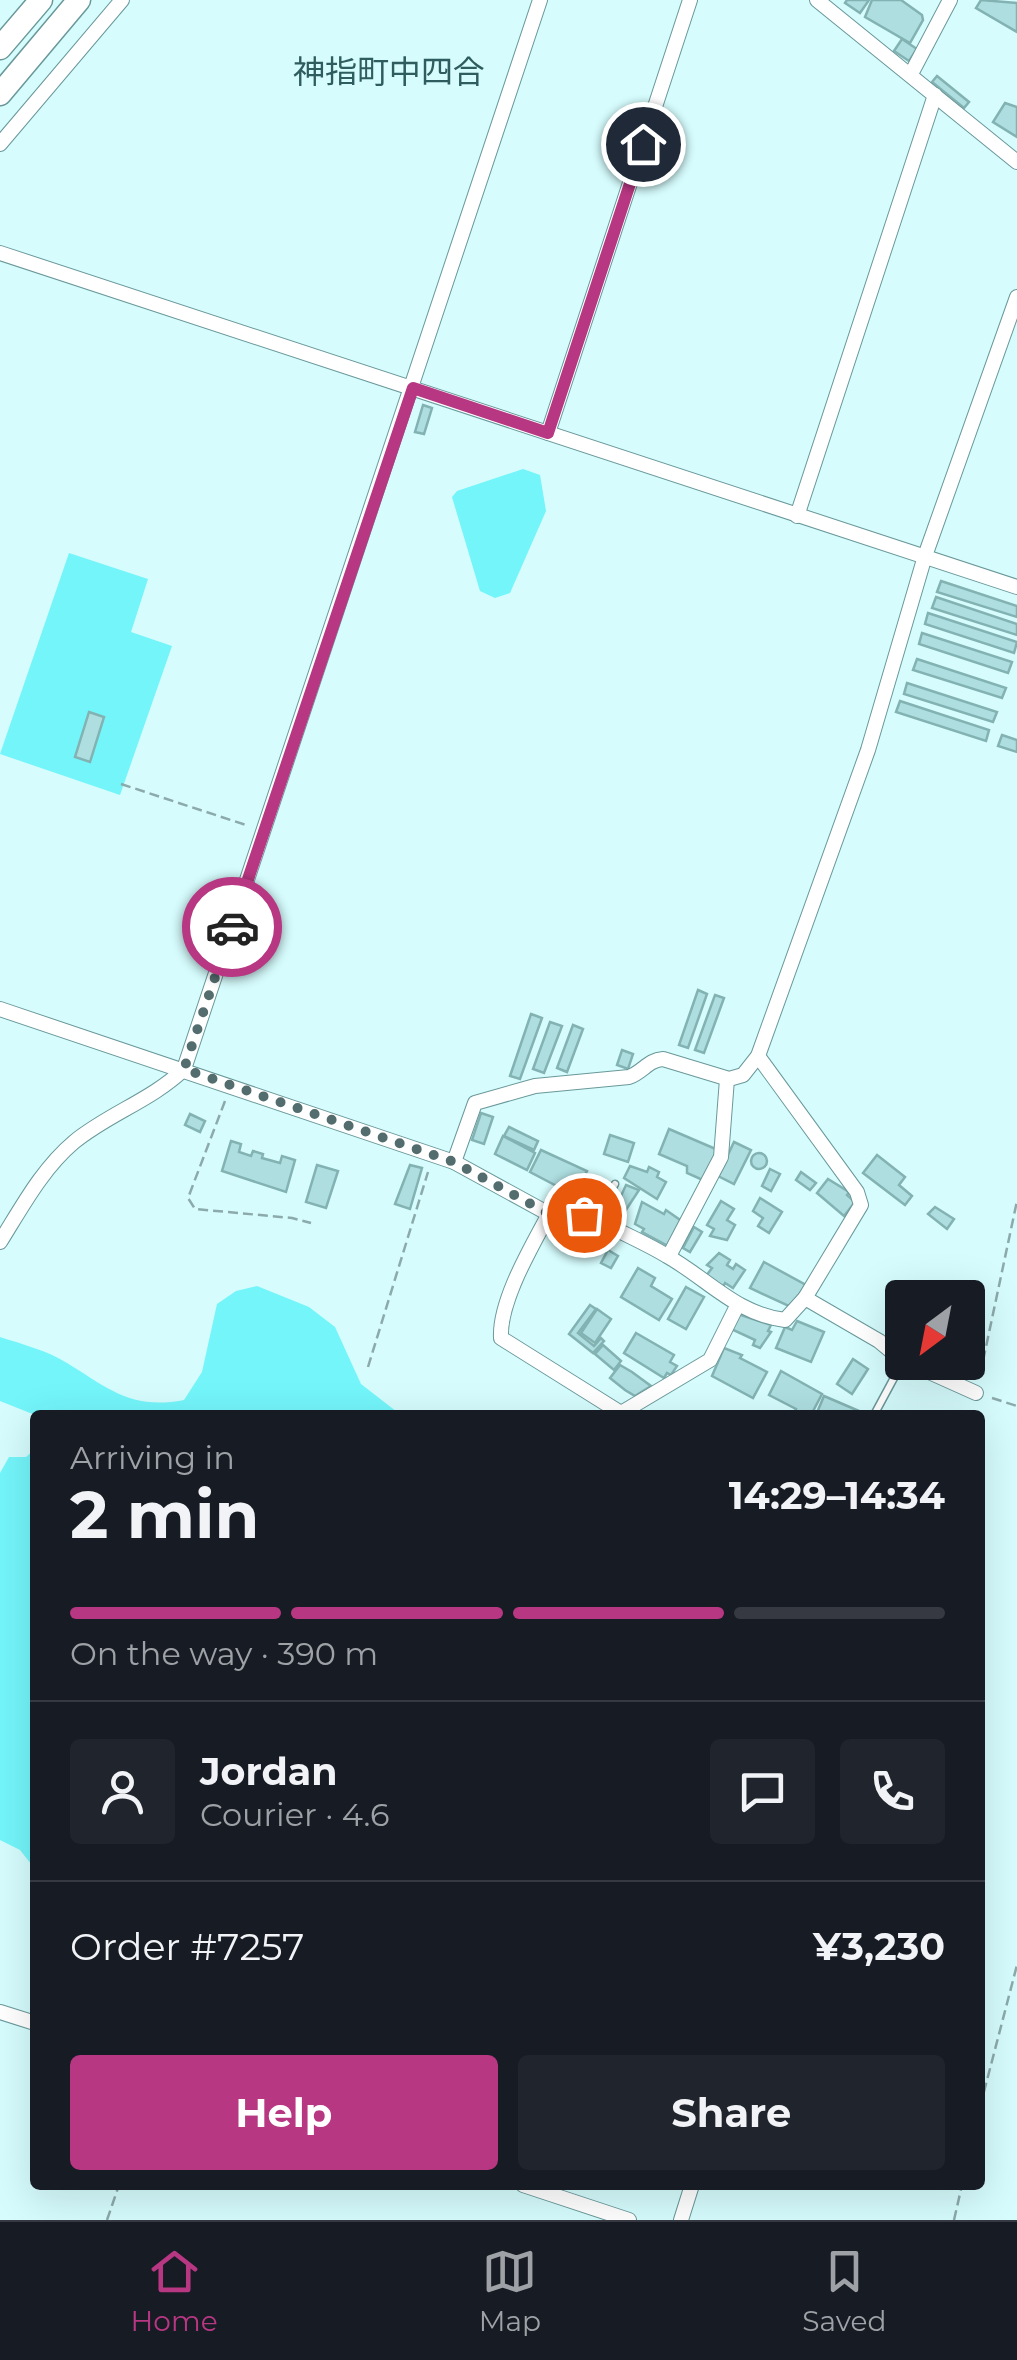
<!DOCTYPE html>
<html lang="en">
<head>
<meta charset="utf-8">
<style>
	:root { --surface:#171b24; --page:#20242c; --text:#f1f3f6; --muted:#9ea1a6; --line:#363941; --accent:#b73782 }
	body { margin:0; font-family:Montserrat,"Noto Sans JP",sans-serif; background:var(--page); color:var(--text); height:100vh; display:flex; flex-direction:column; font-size:38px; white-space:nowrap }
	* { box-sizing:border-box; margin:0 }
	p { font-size:32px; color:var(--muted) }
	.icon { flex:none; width:55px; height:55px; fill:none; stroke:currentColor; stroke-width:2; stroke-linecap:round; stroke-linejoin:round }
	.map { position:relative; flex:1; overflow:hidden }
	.panel { position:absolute; left:30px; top:1410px; width:955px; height:780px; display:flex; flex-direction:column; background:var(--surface); border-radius:10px; box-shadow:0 10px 40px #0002 }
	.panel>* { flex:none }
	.needle { width:65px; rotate:212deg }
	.buttons { position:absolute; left:885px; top:1280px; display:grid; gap:20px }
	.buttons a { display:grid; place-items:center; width:100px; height:100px; border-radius:10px; background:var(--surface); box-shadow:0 10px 40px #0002; font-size:50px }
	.pin { position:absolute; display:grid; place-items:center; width:85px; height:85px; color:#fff; margin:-42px; border:5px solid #fff; border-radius:50%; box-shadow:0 2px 10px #0007 }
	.courier { position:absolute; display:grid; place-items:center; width:100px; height:100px; margin:-50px; border:8px solid #b73782; border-radius:50%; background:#fff; color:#222; box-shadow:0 2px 12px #0007 }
	.headline em { font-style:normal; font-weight:700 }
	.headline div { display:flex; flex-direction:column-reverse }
	.headline { display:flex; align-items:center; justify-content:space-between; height:170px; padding:0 40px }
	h1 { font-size:65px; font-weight:700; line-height:75px }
	.bar { display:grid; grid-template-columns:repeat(4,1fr); gap:15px 10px; align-content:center; height:120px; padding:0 40px }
	.bar i { height:12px; border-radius:8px; background:var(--line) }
	.bar .selected { background:var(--accent) }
	.bar p { grid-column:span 4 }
	.line { display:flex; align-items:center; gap:25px; padding:0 40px; border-top:2px solid var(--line) }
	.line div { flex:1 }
	.round { display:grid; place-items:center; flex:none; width:105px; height:105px; border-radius:10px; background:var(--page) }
	.action { display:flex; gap:20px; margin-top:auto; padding:20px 40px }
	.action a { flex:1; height:115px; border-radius:10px; background:var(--accent); color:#fff; font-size:40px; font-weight:700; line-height:115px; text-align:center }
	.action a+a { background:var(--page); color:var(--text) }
	.dock { display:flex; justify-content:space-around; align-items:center; height:140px; border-top:2px solid var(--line); background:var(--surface); font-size:28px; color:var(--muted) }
	.dock a { display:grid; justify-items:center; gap:5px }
	.dock .selected { color:var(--accent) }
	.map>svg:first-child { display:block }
	.green { fill:#73f5fa }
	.building { fill:#aedee0; stroke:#83b2b3; stroke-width:2.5 }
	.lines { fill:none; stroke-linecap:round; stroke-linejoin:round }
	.service-casing { stroke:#6a989a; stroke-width:9 }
	.minor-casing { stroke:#6a989a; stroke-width:16 }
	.trunk-casing { stroke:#6a989a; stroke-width:25 }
	.path { stroke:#8caaab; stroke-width:2.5; stroke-dasharray:10 5; stroke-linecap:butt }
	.service { stroke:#fff; stroke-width:6 }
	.minor { stroke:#fff; stroke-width:14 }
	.trunk { stroke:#fff; stroke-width:22 }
	.done { stroke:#536d6e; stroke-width:10; stroke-dasharray:0 18 }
	.route { stroke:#b73782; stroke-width:12 }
	.labels { text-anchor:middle; stroke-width:10; stroke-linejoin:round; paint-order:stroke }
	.quarter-label { font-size:32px; fill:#2f5c5e; stroke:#d6fcfd }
</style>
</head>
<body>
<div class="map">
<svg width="1017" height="2220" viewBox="0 0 1017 2220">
	<rect width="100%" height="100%" fill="#d6fcfd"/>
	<g class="green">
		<polygon points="523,469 540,475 546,511 510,593 495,598 480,591 452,497 457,491"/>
		<polygon points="69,553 148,579 131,632 172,646 120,795 0,754"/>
		<path d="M257,1286L309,1307L335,1327L361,1384L401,1415H35L0,1401V1337C22,1344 48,1351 67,1363C109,1389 132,1410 184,1400L202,1372L217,1304L236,1291Z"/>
		<polygon points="35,1449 35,1869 20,1850 0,1840 0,1473 9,1457 26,1457"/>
	</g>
	<g class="building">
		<polygon points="847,0 869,0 860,13 845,3"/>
		<polygon points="872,0 901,0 922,15 923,20 910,43 865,17"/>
		<polygon points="981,0 1017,3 1017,32 976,8"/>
		<polygon points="902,39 917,49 909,61 894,51"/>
		<polygon points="937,76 969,102 964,108 932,82"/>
		<polygon points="1005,103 1017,107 1017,137 993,122"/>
		<polygon points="423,405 432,408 424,434 415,432"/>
		<polygon points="941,581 1017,606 1017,617 937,592"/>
		<polygon points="936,597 1017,624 1017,635 932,608"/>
		<polygon points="928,613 1017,642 1014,653 925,624"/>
		<polygon points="922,633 1012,662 1008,673 919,644"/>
		<polygon points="917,659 1006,688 1002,698 913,670"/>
		<polygon points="907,683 997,712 993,722 904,694"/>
		<polygon points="900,701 989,730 986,741 896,712"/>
		<polygon points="89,712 104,717 90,762 75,757"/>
		<polygon points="1002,735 1017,740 1017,752 998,746"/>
		<polygon points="698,990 707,994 688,1048 679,1045"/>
		<polygon points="715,995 724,998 704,1053 695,1050"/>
		<polygon points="531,1014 542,1018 520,1079 510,1076"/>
		<polygon points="550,1022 562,1026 544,1073 533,1069"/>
		<polygon points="573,1025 583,1029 567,1072 557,1068"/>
		<polygon points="622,1050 633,1054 628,1069 617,1065"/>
		<polygon points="481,1113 493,1117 484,1144 472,1140"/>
		<polygon points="190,1114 205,1121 200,1132 185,1125"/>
		<polygon points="509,1127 538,1141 534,1150 504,1136"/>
		<polygon points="669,1129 718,1150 705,1181 687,1173 687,1166 659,1154"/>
		<polygon points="610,1135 634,1143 628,1162 604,1154"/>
		<polygon points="503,1136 535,1153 527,1170 495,1154"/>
		<polygon points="231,1141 241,1144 239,1152 251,1156 253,1151 263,1154 262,1158 280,1163 282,1156 295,1160 286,1192 222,1171"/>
		<polygon points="734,1142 751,1150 734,1184 718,1176"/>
		<polygon points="541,1150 587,1171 574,1195 530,1172"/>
		<circle cx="759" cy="1161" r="8"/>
		<polygon points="877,1155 905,1177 899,1185 912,1196 905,1205 863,1173"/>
		<polygon points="317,1165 338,1171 326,1208 306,1202"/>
		<polygon points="410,1165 422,1168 410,1209 395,1204"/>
		<polygon points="630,1166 647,1172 649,1167 659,1172 657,1177 666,1182 657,1199 624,1178"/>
		<polygon points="770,1169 780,1174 771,1191 762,1186"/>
		<polygon points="801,1172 816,1183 810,1190 796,1180"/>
		<polygon points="828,1179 849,1192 847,1195 855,1202 844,1216 817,1193"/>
		<polygon points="626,1185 639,1190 624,1213 615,1209"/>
		<polygon points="760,1198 782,1212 769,1233 758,1226 763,1218 753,1211"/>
		<polygon points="721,1201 734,1209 727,1220 735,1225 727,1240 710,1236 714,1229 707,1225"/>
		<polygon points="642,1202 664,1214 666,1210 683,1222 670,1247 642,1232 644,1229 635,1224"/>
		<polygon points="935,1207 954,1219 947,1229 928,1214"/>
		<polygon points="694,1227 702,1232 690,1252 683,1248"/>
		<polygon points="608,1250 618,1256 611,1268 601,1263"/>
		<polygon points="719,1253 730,1260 727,1265 733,1269 736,1264 745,1270 733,1288 725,1283 723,1287 706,1276 712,1268 707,1265"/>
		<polygon points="764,1262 806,1285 793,1308 750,1288"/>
		<polygon points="638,1268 655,1278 651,1286 672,1299 659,1320 621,1297"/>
		<polygon points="686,1287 704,1297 686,1329 668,1319"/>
		<polygon points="590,1305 596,1309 578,1333 594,1346 601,1338 604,1341 593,1353 569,1334"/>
		<polygon points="597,1309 611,1319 595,1343 581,1333"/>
		<polygon points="738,1314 771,1325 768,1331 771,1332 760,1348 753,1345 755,1340 731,1329"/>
		<polygon points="797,1321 824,1332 811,1362 776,1348 785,1327 792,1330"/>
		<polygon points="636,1333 674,1355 670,1362 677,1366 671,1375 667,1373 664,1378 624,1353"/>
		<polygon points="603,1345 621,1361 614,1370 595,1354"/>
		<polygon points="724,1348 742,1355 740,1358 767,1372 753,1398 712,1376"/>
		<polygon points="853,1359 868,1369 852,1394 837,1384"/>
		<polygon points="620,1365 632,1372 651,1386 635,1396 625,1390 610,1378"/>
		<polygon points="781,1371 822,1394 811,1415 793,1415 796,1409 769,1395"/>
		<polygon points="824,1396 866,1414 865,1415 816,1415"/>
	</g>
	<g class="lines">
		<defs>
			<g id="service">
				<polyline points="595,1218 615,1184"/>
				<polyline points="874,1415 902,1363"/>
			</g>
			<g id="minor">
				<polyline points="817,0 1017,162"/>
				<polyline points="911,74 950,0"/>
				<polyline points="0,144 122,0"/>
				<polyline points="0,253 1017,587"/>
				<polyline points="548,433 690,0"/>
				<polyline points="797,516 935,95"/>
				<path d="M0,1009L454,1162L549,1214C532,1246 499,1301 501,1338L624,1415"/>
				<polyline points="758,1056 857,1192 861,1205 805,1298"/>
				<path d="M454,1162L475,1103L535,1086L629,1077C643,1072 648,1060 663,1059L729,1079L743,1075L758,1056L868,750L925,556L1017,297"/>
				<path d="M549,1214L584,1215L596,1219C619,1232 644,1242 667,1256C708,1279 736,1314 785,1320L805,1298L879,1341L902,1360"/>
				<path d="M0,1242C22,1207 42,1169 74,1142C108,1114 152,1100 184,1069L540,0"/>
				<polyline points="669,1256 721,1157 727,1079"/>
				<polyline points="907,1362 976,1393"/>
				<polyline points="621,1413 710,1360 737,1306"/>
				<polyline points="0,2012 35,2023"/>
				<polyline points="523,2185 629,2220"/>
				<polyline points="681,2220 692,2185"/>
			</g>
			<g id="trunk">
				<polyline points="0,48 41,0"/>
				<polyline points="0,94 79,0"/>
			</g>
		</defs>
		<use href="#service" class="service-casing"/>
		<use href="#minor" class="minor-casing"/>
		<use href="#trunk" class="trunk-casing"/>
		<g class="path">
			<polyline points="121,784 249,826"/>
			<polyline points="225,1101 188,1198 195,1209 292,1218 311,1223"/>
			<polyline points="368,1367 428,1172"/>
			<polyline points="980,1375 1017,1201"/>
			<polyline points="992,1398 1017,1406"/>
			<polyline points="980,2107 1017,1965"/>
			<polyline points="107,2220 119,2185"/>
			<polyline points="954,2220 962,2185"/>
		</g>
		<use href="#service" class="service"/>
		<use href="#minor" class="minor"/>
		<use href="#trunk" class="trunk"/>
	</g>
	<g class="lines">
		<polyline class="done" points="232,927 184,1069 454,1162 549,1214 584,1215"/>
		<polyline class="route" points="232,927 413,388 548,433 643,144"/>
	</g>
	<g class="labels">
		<g class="quarter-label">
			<text x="389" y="83">神指町中四合</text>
		</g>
	</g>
</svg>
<div class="buttons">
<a><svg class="needle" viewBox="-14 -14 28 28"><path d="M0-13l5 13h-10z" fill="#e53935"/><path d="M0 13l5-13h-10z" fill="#9ea1a6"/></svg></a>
</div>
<div class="pin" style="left:584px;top:1215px;background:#ea580c"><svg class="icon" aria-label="bag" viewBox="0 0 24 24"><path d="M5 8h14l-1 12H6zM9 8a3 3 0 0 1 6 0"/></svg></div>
<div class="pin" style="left:643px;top:144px;background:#1f2937"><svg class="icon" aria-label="home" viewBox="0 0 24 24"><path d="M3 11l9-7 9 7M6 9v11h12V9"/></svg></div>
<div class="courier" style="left:232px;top:927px"><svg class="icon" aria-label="car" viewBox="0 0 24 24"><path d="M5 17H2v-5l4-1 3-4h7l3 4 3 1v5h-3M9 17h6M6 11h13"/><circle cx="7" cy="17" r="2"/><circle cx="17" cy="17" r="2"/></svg></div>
<section class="panel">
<div class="headline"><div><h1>2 min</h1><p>Arriving in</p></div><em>14:29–14:34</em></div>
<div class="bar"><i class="selected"></i><i class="selected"></i><i class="selected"></i><i></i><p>On the way · 390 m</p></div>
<div class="line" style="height:180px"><a class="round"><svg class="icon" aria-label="person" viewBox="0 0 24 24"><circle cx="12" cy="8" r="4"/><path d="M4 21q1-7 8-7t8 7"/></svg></a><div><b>Jordan</b><p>Courier · 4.6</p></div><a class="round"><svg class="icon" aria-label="chat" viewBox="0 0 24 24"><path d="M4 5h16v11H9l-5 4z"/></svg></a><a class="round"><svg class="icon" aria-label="phone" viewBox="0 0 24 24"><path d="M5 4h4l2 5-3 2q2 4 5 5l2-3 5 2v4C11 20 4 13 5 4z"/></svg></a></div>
<div class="line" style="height:130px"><div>Order #7257</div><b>¥3,230</b></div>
<div class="action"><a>Help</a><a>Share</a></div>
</section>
</div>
<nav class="dock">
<a class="selected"><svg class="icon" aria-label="home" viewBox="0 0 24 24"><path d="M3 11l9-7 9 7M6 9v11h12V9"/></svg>Home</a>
<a><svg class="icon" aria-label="map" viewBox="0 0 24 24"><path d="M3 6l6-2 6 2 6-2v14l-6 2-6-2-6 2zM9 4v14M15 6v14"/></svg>Map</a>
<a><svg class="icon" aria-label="saved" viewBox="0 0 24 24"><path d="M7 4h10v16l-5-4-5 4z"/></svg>Saved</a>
</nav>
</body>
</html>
